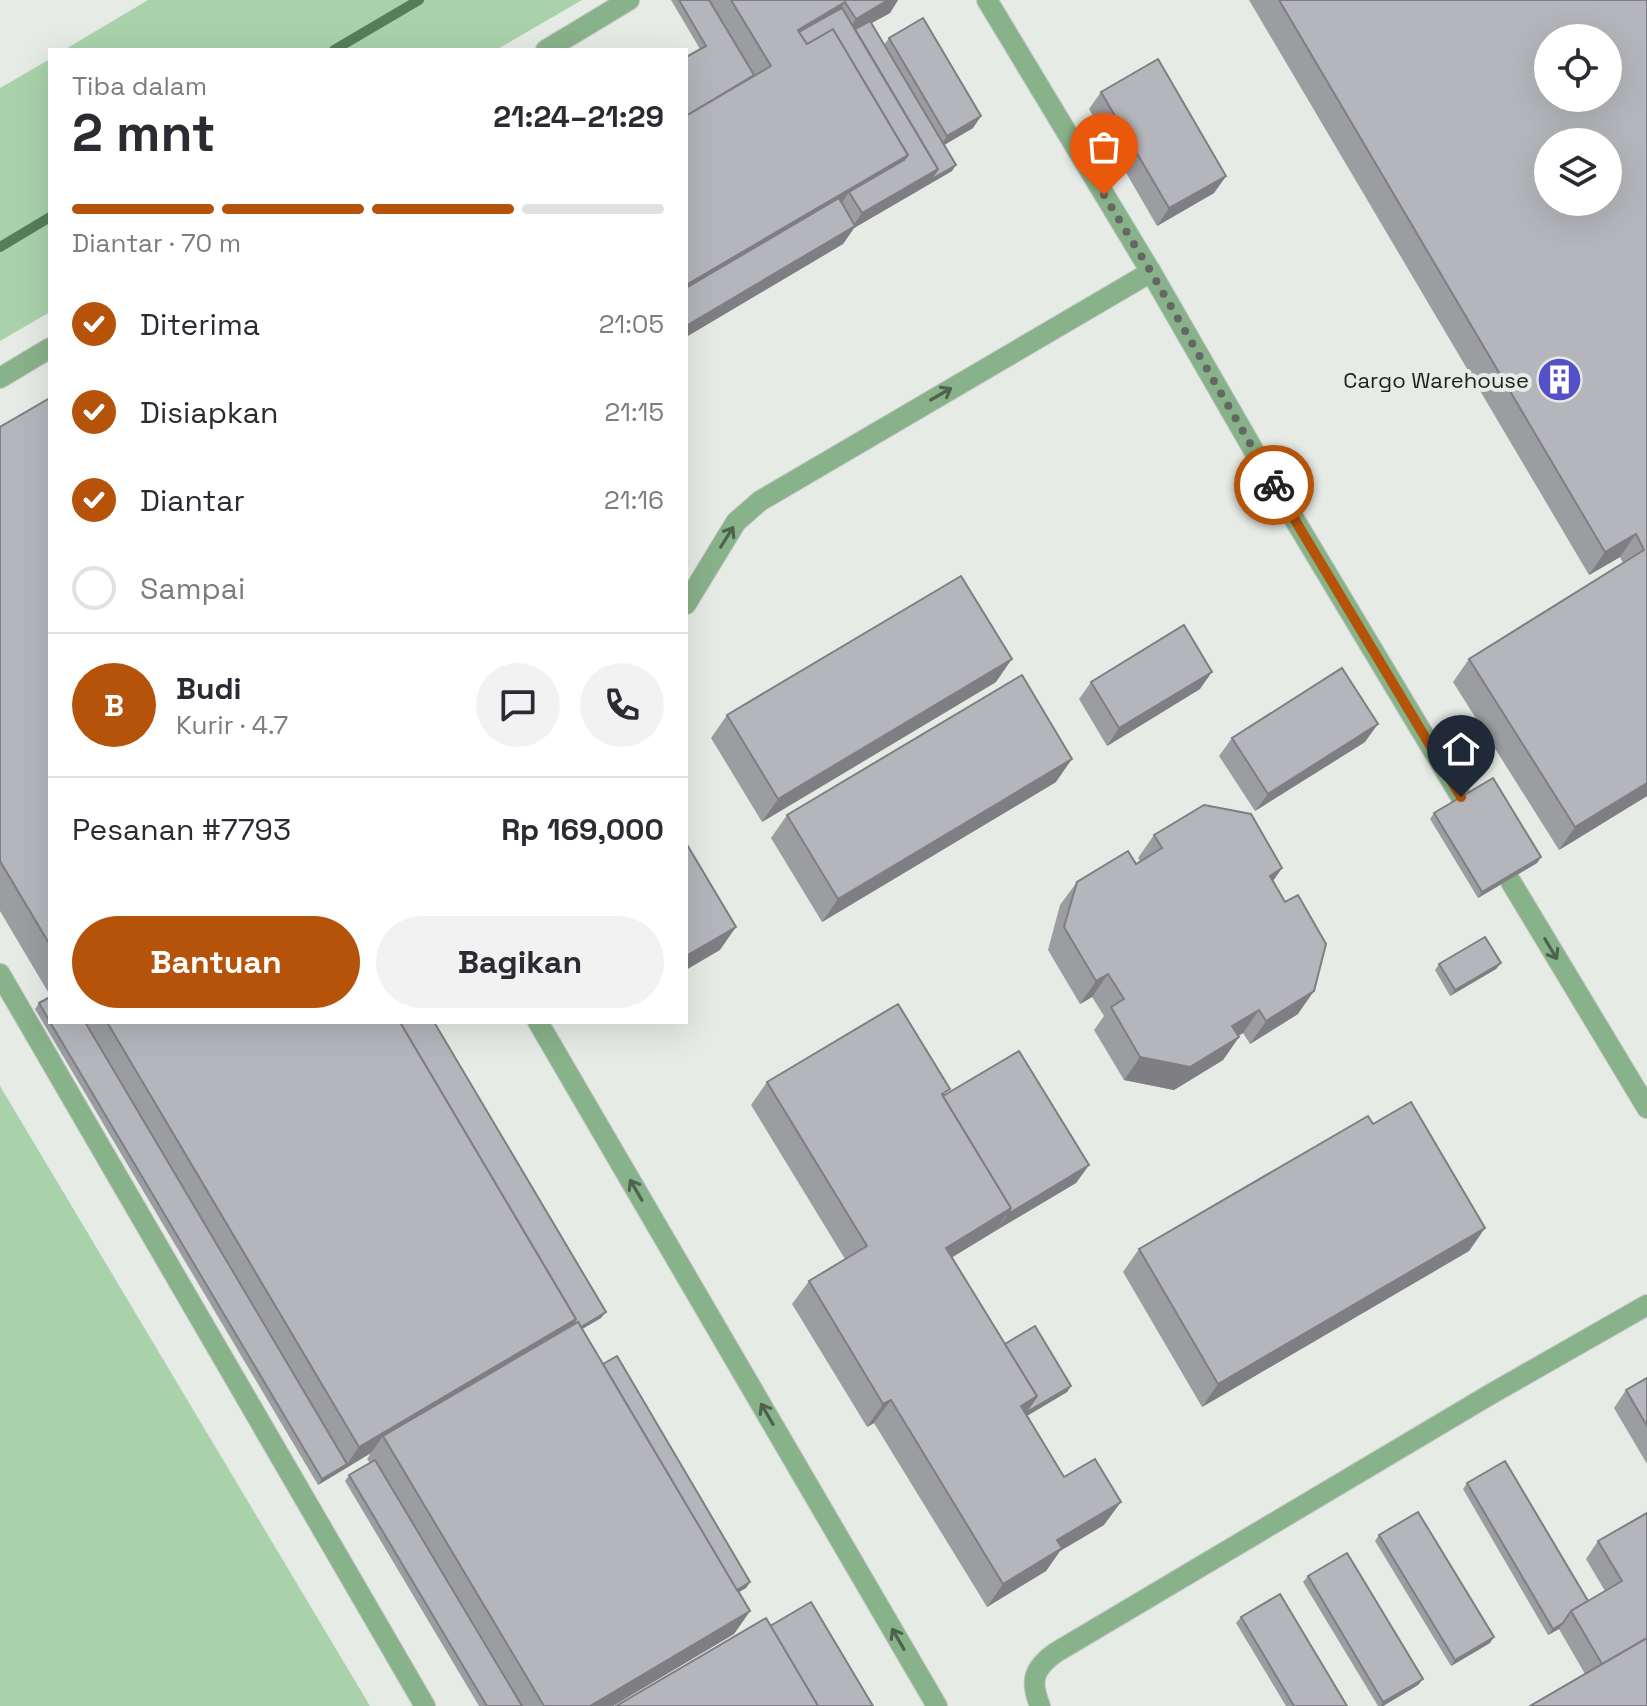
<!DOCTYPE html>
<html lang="id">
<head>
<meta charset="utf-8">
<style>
	:root { --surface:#fff; --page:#f2f2f3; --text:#2b2b33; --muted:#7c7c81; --line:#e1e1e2; --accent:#b45309 }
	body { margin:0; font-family:"Space Grotesk",sans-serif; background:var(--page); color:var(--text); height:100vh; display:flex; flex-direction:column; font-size:30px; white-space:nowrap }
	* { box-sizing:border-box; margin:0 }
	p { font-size:26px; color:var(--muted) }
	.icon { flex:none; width:44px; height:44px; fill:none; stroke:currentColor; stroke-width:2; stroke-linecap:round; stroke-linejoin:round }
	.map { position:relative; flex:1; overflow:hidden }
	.sheet { position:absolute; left:48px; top:48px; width:640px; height:976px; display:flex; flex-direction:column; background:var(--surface); border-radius:0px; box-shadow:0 8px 32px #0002 }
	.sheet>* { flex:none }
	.tools { position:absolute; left:1534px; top:24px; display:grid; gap:16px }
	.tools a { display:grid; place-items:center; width:88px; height:88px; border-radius:50%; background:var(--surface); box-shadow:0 8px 32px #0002; font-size:40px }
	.pin { position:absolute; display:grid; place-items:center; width:68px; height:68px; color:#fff; margin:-82px -34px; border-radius:50% 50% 50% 0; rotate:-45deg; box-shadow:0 0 8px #0007 }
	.pin .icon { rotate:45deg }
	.courier { position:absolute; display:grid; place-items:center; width:80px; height:80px; margin:-40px; border:6px solid #b45309; border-radius:50%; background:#fff; color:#222; box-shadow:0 2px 10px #0007 }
	.summary em { font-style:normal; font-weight:800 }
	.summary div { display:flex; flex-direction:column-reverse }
	.summary { display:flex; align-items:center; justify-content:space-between; height:136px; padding:0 24px }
	h1 { font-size:52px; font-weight:800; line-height:60px }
	.bar { display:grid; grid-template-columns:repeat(4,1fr); gap:12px 8px; align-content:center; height:96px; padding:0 24px }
	.bar i { height:10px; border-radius:6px; background:var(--line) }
	.bar .active { background:var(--accent) }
	.bar p { grid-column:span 4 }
	.line { display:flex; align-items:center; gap:20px; padding:0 24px; border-top:2px solid var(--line) }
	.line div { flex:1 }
	.round { display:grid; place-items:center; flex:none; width:84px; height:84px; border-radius:42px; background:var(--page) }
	ol { padding:0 24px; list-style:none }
	li { display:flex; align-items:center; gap:24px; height:88px }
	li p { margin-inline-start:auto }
	li .icon { padding:8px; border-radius:50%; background:var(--accent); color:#fff; stroke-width:4 }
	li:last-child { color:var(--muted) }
	li i { width:44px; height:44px; border:4px solid var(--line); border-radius:50% }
	.button { display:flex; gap:16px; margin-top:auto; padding:16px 24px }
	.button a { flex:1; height:92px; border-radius:48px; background:var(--accent); color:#fff; font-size:32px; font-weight:800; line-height:92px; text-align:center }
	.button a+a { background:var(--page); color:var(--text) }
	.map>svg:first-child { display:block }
	.green { fill:#a9d2aa }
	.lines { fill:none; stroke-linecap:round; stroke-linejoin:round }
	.stream { stroke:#557f57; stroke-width:10 }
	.lane-casing { stroke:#c2c6c2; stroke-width:22 }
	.lane { stroke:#88b289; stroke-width:20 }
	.wall { fill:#9c9da1 }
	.shaded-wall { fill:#7f7f83 }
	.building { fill:#b5b6bb; stroke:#7f7f83; stroke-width:2; fill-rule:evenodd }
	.oneway { stroke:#4e624e }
	.done { stroke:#646764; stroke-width:8; stroke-dasharray:0 14.4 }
	.route { stroke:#b45309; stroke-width:10 }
	.labels { text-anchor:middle; stroke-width:8; stroke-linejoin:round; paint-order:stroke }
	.poi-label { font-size:22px; fill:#1e201e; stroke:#e6ebe6; text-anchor:end }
</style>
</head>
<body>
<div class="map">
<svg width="1647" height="1706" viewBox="0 0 1647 1706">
	<rect width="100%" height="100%" fill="#e6ebe6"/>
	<g class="green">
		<polygon points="148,0 582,0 496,50 64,50"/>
		<polygon points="50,59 50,312 0,341 0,88"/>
		<polygon points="0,1086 370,1706 0,1706"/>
	</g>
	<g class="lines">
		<g class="stream">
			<polyline points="334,50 419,0"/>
			<polyline points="0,247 50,217"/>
		</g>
		<defs>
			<g id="lane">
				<polyline points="987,0 1151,272 1269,477 1461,797"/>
				<polyline points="546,50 629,0"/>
				<polyline points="0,378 50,348"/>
				<polyline points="686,604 736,522 760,501 1151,272"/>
				<polyline points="1511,882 1647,1108"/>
				<polyline points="0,974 425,1706"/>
				<polyline points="538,1022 937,1706"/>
				<path d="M1040,1706C1030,1681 1033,1669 1055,1653L1491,1394L1647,1305"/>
			</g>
		</defs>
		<use href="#lane" class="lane-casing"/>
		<use href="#lane" class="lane"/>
	</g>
	<g class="wall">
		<polygon points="671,0 898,0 890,13 871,23 884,45 889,38 981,116 973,128 944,145 952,171 854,228 843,244 686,337 686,57 700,49"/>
		<polygon points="1249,0 1647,0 1647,796 1559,850 1453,682 1469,659 1623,563 1620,557 1589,575"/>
		<polygon points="1101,92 1226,176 1214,193 1157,226 1089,109"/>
		<polygon points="50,398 50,991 48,992 0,911 0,427"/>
		<polygon points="996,682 762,822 711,738 727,715"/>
		<polygon points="1091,682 1200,689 1107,746 1079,699"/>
		<polygon points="1232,738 1365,742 1255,811 1219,756"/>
		<polygon points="1056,782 822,922 771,838 787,815"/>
		<polygon points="1434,813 1541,857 1537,863 1478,898 1430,819"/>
		<polygon points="1154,835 1282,868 1273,881 1298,1014 1250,1044 1243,1033 1238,1036 1239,1037 1223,1060 1174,1090 1124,1080 1094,1030 1104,1016 1092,997 1080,1004 1048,950 1060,905 1077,882 1136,864 1140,861 1138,858"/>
		<polygon points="1501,963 1496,969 1450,996 1435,970 1439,964"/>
		<polygon points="39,1003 50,1022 434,1022 601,1318 582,1329 603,1364 750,1582 746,1588 739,1592 750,1611 734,1634 613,1706 479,1706 345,1481 349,1475 370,1463 367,1459 371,1453 318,1485 35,1009"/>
		<polygon points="767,1082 947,1094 1089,1165 1076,1183 952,1257 1005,1344 1071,1386 1067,1392 1027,1416 1064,1477 1104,1525 1060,1551 1046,1571 987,1607 874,1423 867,1427 792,1304 809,1281 845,1259 751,1105"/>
		<polygon points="1373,1124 1485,1228 1469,1251 1202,1407 1123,1272 1139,1249"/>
		<polygon points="1647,1378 1647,1464 1614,1408 1626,1390"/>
		<polygon points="1467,1483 1588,1601 1605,1591 1586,1559 1598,1541 1647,1513 1647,1706 1585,1674 1559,1629 1548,1635 1463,1489"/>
		<polygon points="1379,1535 1490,1643 1451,1666 1375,1541"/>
		<polygon points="1308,1576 1423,1679 1418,1685 1383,1706 1378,1706 1303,1582"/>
		<polygon points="1241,1617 1347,1706 1286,1706 1236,1623"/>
	</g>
	<g class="shaded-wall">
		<polygon points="888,0 898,0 890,13 845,38 844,36 856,19"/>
		<polygon points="845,2 829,25 799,43 798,30"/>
		<polygon points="981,116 973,128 939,148 947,136"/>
		<polygon points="908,155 892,178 849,192 837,210 686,299 686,285"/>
		<polygon points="956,165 952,171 854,228 843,244 686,337 686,326 851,229 862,213 938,169"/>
		<polygon points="1226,176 1214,193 1157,226 1169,208"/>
		<polygon points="1636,534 1620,557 1589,575 1605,552"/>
		<polygon points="1012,659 996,682 762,822 778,799"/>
		<polygon points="1212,672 1200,689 1107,746 1119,728"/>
		<polygon points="1378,724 1365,742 1255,811 1268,794"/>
		<polygon points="1072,759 1056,782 822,922 838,899"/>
		<polygon points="1647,783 1647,796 1559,850 1575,827"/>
		<polygon points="1541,857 1537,863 1478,898 1482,892"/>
		<polygon points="1282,868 1266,891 1270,876"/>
		<polygon points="736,927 720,950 686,970 686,956"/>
		<polygon points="1501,963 1496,969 1450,996 1455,990"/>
		<polygon points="1108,974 1092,997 1080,1004 1096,981"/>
		<polygon points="1314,991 1298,1014 1250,1044 1266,1021"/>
		<polygon points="1259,1010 1243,1033 1216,1050 1232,1026"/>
		<polygon points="1239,1037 1223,1060 1174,1090 1124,1080 1140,1057"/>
		<polygon points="1089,1165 1076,1183 995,1231 1008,1214"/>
		<polygon points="1011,1208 995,1231 930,1271 946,1248"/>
		<polygon points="1485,1228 1469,1251 1202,1407 1218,1384"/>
		<polygon points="606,1312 601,1318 560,1342 383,1436 371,1453 318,1485 322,1479 347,1464 359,1447 576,1319"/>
		<polygon points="1071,1386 1067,1392 1005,1429 1021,1406 1037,1396"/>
		<polygon points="891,1400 874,1423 867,1427 883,1404"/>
		<polygon points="1121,1502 1104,1525 1060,1551 1046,1571 987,1607 1003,1584 1057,1540"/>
		<polygon points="750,1582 746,1588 716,1605 721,1599"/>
		<polygon points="750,1611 734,1634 613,1706 590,1706"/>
		<polygon points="1563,1623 1559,1629 1548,1635 1553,1629"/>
		<polygon points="1494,1637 1490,1643 1451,1666 1455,1660"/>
		<polygon points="1423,1679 1418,1685 1383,1706 1381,1706 1383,1702"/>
	</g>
	<g class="building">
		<polygon points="679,0 709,0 754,75 686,116 686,57 706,46"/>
		<polygon points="731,0 888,0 856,19 845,2 798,30 807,44 833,29 908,155 686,285 686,116 771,66"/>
		<path d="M1279,0H1647V783L1575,827L1469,659L1644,550L1636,534L1605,552ZM1548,38H1608V98H1548ZM1548,142H1608V202H1548Z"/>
		<polygon points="842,8 938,169 862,213 849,192 904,160 908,155 833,29 807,44 799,32"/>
		<polygon points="923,18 981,116 947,136 889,38"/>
		<polygon points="870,21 956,165 930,180 938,169 855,29"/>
		<polygon points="1158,59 1226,176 1169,208 1101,92"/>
		<polygon points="839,198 855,226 686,326 686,288"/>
		<polygon points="50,398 50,945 0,861 0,427"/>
		<polygon points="961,576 1012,659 778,799 727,715"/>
		<polygon points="1184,625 1212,672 1119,728 1091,682"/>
		<polygon points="1342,668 1378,724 1268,794 1232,738"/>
		<polygon points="1022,675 1072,759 838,899 787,815"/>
		<polygon points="1493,778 1541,857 1482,892 1434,813"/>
		<polygon points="1204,805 1251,814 1282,868 1270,876 1285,902 1298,895 1326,944 1314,991 1266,1021 1259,1010 1232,1026 1239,1037 1190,1067 1140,1057 1111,1007 1124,999 1108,974 1096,981 1064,927 1077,882 1128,851 1136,864 1162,848 1154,835"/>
		<polygon points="686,843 736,927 686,956"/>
		<polygon points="1485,937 1501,963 1455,990 1439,964"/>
		<polygon points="50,997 50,1022 39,1003"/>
		<polygon points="898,1004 950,1089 942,1094 1011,1208 946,1248 1037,1396 1021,1406 1064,1477 1095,1459 1121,1502 1057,1540 1062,1548 1003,1584 891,1400 883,1404 809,1281 867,1246 767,1082"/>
		<polygon points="50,1022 85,1022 347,1464 322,1479"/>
		<polygon points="107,1022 400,1022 576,1319 359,1447"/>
		<polygon points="400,1022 434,1022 606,1312 581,1327 578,1322 572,1325 576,1319"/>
		<polygon points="1019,1051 1089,1165 1008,1214 1011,1208 943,1096"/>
		<polygon points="1411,1102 1485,1228 1218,1384 1139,1249 1368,1116 1373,1124"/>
		<polygon points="578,1322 750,1611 590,1706 544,1706 383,1436"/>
		<polygon points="1035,1326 1071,1386 1025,1413 1037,1396 1005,1344"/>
		<polygon points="617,1356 750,1582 737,1590 603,1364"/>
		<polygon points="1647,1378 1647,1426 1626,1390"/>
		<polygon points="375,1460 522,1706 487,1706 349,1475"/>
		<polygon points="1505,1461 1588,1601 1571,1611 1563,1623 1553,1629 1467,1483"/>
		<polygon points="1418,1512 1494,1637 1455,1660 1379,1535"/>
		<polygon points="1647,1513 1647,1638 1602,1664 1571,1611 1622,1581 1598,1541"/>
		<polygon points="1347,1553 1423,1679 1383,1702 1308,1576"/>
		<polygon points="1280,1594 1347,1706 1294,1706 1241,1617"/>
		<polygon points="811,1602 873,1706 818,1706 770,1626"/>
		<polygon points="766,1618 818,1706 616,1706"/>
		<polygon points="1647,1638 1647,1706 1530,1706"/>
	</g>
	<defs><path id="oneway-shaft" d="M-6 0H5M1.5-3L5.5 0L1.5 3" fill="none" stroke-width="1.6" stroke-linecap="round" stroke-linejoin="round" transform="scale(2)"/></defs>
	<g class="oneway">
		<use href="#oneway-shaft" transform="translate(941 394) rotate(-30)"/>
		<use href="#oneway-shaft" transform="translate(727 537) rotate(-58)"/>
		<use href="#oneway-shaft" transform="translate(1551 949) rotate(59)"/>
		<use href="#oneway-shaft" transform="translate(636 1190) rotate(-120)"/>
		<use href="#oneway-shaft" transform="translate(767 1414) rotate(-120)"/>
		<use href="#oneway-shaft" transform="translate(898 1639) rotate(-120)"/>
	</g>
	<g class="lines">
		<polyline class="done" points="1104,195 1151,272 1274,485"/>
		<polyline class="route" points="1274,485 1461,797"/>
	</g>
	<defs>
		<symbol id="building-disc" viewBox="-11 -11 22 22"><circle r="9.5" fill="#5451c8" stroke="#e6ebe6"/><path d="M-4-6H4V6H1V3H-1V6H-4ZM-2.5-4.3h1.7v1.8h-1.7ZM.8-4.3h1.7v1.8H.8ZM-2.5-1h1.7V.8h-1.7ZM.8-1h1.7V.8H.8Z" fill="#fff"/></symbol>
	</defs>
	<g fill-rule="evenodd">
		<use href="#building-disc" x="1534" y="354" width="51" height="51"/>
	</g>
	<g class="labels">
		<g class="poi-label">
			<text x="1529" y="388">Cargo Warehouse</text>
		</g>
	</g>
</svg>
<div class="tools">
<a><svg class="icon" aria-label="locate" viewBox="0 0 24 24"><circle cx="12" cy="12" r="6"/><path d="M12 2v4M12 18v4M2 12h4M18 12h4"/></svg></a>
<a><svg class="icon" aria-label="layers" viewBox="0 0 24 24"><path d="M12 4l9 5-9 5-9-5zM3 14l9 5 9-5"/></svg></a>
</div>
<div class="pin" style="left:1104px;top:195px;background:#ea580c"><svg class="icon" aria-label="bag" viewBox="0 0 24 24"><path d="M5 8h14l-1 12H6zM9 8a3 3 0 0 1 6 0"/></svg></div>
<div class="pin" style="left:1461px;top:797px;background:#1f2937"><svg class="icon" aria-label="home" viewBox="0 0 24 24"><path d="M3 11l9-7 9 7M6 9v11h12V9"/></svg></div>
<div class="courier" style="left:1274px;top:485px"><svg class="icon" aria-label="bike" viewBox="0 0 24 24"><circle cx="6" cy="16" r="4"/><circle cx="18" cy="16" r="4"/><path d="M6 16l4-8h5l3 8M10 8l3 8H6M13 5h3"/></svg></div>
<section class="sheet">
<div class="summary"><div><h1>2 mnt</h1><p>Tiba dalam</p></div><em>21:24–21:29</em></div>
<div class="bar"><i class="active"></i><i class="active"></i><i class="active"></i><i></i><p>Diantar · 70 m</p></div>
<ol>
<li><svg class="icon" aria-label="check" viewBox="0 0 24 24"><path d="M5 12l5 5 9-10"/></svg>Diterima<p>21:05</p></li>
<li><svg class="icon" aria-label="check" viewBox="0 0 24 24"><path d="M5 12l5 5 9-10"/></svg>Disiapkan<p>21:15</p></li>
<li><svg class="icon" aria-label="check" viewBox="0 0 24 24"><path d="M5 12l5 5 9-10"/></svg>Diantar<p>21:16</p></li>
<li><i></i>Sampai</li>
</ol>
<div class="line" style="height:144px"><b class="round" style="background:var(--accent);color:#fff">B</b><div><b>Budi</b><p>Kurir · 4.7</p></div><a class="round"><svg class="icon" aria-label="chat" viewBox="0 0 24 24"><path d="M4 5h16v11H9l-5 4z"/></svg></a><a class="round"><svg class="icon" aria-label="phone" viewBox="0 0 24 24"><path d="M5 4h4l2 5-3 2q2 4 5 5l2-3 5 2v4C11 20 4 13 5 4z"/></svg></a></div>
<div class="line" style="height:104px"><div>Pesanan #7793</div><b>Rp 169,000</b></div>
<div class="button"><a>Bantuan</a><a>Bagikan</a></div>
</section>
</div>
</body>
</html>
